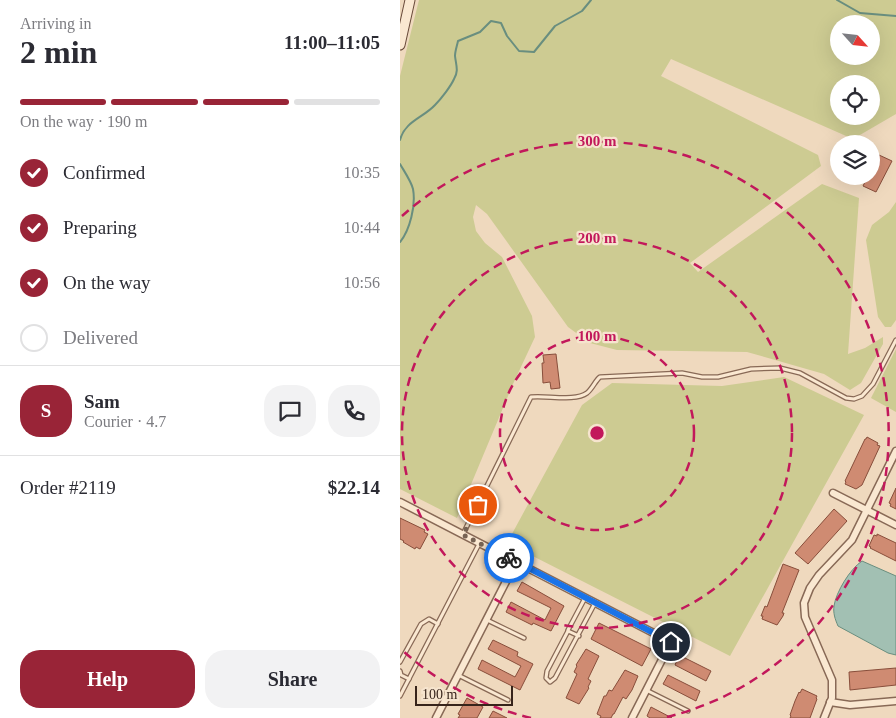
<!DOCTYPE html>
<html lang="en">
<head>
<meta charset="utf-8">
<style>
	:root { --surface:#fff; --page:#f2f2f3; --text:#2b2b33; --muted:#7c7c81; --line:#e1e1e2; --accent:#992437 }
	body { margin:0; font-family:Georgia,serif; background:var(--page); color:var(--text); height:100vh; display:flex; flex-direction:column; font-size:19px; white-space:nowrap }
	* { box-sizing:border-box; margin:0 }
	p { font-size:16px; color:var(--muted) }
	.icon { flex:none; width:28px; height:28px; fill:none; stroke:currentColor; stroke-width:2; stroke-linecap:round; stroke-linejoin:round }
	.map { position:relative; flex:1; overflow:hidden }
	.drawer { display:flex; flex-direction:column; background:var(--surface); width:400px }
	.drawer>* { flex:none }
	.needle { width:32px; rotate:117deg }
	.tools { position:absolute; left:430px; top:15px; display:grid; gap:10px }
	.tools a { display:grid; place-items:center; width:50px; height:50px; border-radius:50%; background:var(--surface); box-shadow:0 5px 20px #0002; font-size:25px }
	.scale { position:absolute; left:15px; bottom:12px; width:98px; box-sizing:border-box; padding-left:5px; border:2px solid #37241b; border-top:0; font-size:14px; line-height:18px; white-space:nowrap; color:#37241b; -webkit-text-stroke:4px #f6e4ce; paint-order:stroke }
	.pin { position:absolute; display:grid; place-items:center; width:42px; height:42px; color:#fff; margin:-21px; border:2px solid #fff; border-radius:50%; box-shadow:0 1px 5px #0007 }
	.courier { position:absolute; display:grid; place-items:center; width:50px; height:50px; margin:-25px; border:4px solid #1a73e8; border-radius:50%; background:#fff; color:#222; box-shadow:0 1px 6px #0007 }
	.head em { font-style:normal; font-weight:700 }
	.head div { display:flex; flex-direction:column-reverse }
	.head { display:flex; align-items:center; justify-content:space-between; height:85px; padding:0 20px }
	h1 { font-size:32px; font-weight:700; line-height:38px }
	.bar { display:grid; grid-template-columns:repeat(4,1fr); gap:8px 5px; align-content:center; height:60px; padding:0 20px }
	.bar i { height:6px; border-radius:4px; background:var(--line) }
	.bar .on { background:var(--accent) }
	.bar p { grid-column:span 4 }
	.line { display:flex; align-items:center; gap:12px; padding:0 20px; border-top:1px solid var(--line) }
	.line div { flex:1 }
	.round { display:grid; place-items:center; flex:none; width:52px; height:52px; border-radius:20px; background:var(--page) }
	ol { padding:0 20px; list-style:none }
	li { display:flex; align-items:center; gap:15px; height:55px }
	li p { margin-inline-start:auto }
	li .icon { padding:5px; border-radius:50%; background:var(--accent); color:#fff; stroke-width:4 }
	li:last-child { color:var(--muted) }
	li i { width:28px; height:28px; border:2px solid var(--line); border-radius:50% }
	.primary-button { display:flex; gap:10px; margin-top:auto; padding:10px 20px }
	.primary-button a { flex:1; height:58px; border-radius:20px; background:var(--accent); color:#fff; font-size:20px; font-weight:700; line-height:58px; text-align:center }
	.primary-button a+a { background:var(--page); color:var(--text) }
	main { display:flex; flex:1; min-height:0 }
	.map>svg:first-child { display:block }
	.green { fill:#cdcb92; fill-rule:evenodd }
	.water { fill:#a2c0b3; stroke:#698e7f }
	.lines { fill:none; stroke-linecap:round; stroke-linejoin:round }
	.stream { stroke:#698e7f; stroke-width:2 }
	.building { fill:#cf8b72; stroke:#884e3b }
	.lane-casing { stroke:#886956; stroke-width:5.5 }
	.street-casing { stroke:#886956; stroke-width:9 }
	.secondary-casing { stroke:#694a3a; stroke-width:11 }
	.lane { stroke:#fae8d1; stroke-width:3 }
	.street { stroke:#fae8d1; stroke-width:6 }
	.secondary { stroke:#fae8d1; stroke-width:9 }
	.done { stroke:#776354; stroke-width:5; stroke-dasharray:0 9 }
	.route { stroke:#1a73e8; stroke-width:6 }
	.ring { fill:none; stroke:#c2185b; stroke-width:2.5; stroke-dasharray:9 6 }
	.centre { fill:#c2185b; stroke:#f6e4ce; stroke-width:2.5 }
	.ring-label { font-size:15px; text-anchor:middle; font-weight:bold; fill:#c2185b; stroke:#f6e4ce; stroke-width:4.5; stroke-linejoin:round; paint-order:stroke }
</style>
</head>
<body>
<main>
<section class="drawer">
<div class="head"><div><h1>2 min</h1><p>Arriving in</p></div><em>11:00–11:05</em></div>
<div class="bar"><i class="on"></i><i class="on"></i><i class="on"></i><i></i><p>On the way · 190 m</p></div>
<ol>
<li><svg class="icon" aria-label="check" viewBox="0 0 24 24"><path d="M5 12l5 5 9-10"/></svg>Confirmed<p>10:35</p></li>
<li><svg class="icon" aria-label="check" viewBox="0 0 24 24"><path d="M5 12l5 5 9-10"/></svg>Preparing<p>10:44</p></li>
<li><svg class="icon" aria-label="check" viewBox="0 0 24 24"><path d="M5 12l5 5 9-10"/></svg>On the way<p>10:56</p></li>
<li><i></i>Delivered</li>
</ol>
<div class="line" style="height:90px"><b class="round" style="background:var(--accent);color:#fff">S</b><div><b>Sam</b><p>Courier · 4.7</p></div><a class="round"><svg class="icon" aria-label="chat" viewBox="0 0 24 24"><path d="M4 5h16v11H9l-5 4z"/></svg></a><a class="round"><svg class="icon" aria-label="phone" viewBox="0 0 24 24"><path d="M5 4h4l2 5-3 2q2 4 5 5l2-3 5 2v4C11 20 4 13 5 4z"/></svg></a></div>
<div class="line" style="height:65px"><div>Order #2119</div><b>$22.14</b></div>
<div class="primary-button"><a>Help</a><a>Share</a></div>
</section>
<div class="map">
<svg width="496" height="718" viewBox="0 0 496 718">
	<rect width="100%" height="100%" fill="#efd9be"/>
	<g class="green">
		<path d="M19,0H496V114L453,139L271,59L261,76L418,155L421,166L290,263L298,272L422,184L459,198L448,354L465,348L483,337V344L461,383L450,390L424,374L347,352L217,350L190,343L168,327L87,214L76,205L73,217L76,231L85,243L102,257L132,316L135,337L113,384L57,518L0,489V76ZM439,24H471V56H439ZM439,84H471V116H439Z"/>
		<polygon points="496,202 496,320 491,327 485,327 478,317 466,240 472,225 489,212"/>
		<polygon points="496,349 496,412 471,398"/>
		<polygon points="384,377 464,415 330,656 107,543 182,405 212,383 322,386"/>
	</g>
	<path class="water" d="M462,561L496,576V655L488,653L438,626C435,619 433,613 434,606C436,592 450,569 462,561Z"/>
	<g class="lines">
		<g class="stream">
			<polyline points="437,0 460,13 496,16"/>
			<path d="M0,140C5,121 23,118 35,105C41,99 51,86 54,79C59,71 56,65 55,56C55,51 57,46 58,41L80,32L91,21L101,23L107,36L119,51L134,52L155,26L182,11L191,0"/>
			<path d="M0,164C4,171 11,181 13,189C16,205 10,230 0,242"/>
		</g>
	</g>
	<g class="building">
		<polygon points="479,155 492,161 476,192 463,186 468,176 471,176 471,170"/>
		<polygon points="156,354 160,388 151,389 150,382 143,383 142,363 144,363 143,355"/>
		<polygon points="467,437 478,443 477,445 480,446 462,485 456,489 445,484 446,482 445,481 465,439 466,439"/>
		<polygon points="496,488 496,509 490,506 491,504 489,503"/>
		<polygon points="434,509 447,521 408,564 395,553"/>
		<polygon points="0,518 25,530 24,532 28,534 20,549 16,547 15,549 3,542 4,541 0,539"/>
		<polygon points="477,534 496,543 496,561 470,548 471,547 469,546 474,535 477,536"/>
		<polygon points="383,564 399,570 382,613 384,613 383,616 377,625 362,619 363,616 361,616 365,606 367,607"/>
		<polygon points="122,582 164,606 151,631 133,623 132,625 106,612 111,602 145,620 151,608 117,591"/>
		<polygon points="199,623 251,649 242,666 191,639"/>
		<polygon points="93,640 118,652 117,656 133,664 120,690 78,669 82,660 115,677 121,666 88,649"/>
		<polygon points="186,649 199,656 188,679 191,681 188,687 189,688 179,704 166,698 177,674 174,672 177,666 176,665"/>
		<polygon points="279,655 311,671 306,681 275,665"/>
		<polygon points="496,668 496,685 450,690 449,672"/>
		<polygon points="225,670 238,676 232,690 226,699 223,697 214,714 213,714 211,718 200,718 201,716 197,714 204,696 206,696 209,690 212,691"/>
		<polygon points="268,675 300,691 296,701 263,684"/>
		<polygon points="402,689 417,696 416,698 417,699 410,718 390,718 391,716 390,715 395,701 399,692 400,693"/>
		<polygon points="67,698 83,707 77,718 58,718 60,715 58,714"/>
		<polygon points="251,707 272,718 250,718 247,716"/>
		<polygon points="93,711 107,718 89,718"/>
	</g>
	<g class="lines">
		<defs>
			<g id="lane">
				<path d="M63,534L131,397C146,395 175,402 187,393C193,388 195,381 200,377L282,373L302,377H318L351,369L380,368L400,373L446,398L454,399L462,396L473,384L496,340"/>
				<polyline points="87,620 124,638"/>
				<polyline points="168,630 185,598"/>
				<polyline points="179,636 168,631 147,671 146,678 150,682 155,678 195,603"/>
				<polyline points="0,662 21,624 29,619 38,624"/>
				<polyline points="0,671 1,675 9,679"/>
				<polyline points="58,675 108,700"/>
				<polyline points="246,690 288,711"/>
				<polyline points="0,696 79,544"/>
			</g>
			<g id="street">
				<polyline points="433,493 496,525"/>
				<polyline points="0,502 271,642 232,718"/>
				<polyline points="430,702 450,705 496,701"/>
				<polyline points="36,718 116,562"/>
				<polyline points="424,718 432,698 432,680 405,617 404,603 410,588 419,575 452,540 496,451"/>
			</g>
			<polyline id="secondary" points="0,45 10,0"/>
		</defs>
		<use href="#lane" class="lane-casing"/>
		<use href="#street" class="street-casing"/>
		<use href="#secondary" class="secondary-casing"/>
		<use href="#lane" class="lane"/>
		<use href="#street" class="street"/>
		<use href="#secondary" class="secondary"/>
	</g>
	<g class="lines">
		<polyline class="done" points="78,505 63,535 109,558"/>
		<polyline class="route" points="109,558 271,642"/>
	</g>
	<g class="ring">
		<circle cx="197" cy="433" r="97"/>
		<circle cx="197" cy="433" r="195"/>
		<path d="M131 718A292 292 0 0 1 2 650M2 216A292 292 0 1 1 263 718"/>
	</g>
	<circle cx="197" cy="433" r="8" class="centre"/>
	<g class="ring-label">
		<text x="197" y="146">300 m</text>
		<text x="197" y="243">200 m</text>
		<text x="197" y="341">100 m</text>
	</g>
</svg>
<div class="tools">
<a><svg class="needle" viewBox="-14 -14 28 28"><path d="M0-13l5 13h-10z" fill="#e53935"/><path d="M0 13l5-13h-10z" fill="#7c7c81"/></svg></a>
<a><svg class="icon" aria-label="locate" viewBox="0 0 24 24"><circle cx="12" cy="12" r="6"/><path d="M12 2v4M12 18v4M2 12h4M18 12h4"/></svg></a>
<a><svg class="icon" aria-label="layers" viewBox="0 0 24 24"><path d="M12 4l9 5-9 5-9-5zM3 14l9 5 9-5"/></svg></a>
</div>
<div class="scale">100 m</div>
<div class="pin" style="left:78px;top:505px;background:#ea580c"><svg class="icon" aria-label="bag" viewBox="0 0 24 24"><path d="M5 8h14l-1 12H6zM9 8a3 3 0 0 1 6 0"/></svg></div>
<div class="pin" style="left:271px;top:642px;background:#1f2937"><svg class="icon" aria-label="home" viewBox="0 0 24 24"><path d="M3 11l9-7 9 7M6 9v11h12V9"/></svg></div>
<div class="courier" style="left:109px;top:558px"><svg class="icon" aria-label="bike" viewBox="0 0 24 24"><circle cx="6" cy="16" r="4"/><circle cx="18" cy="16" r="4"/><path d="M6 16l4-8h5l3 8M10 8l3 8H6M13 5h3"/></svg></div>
</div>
</main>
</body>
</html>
